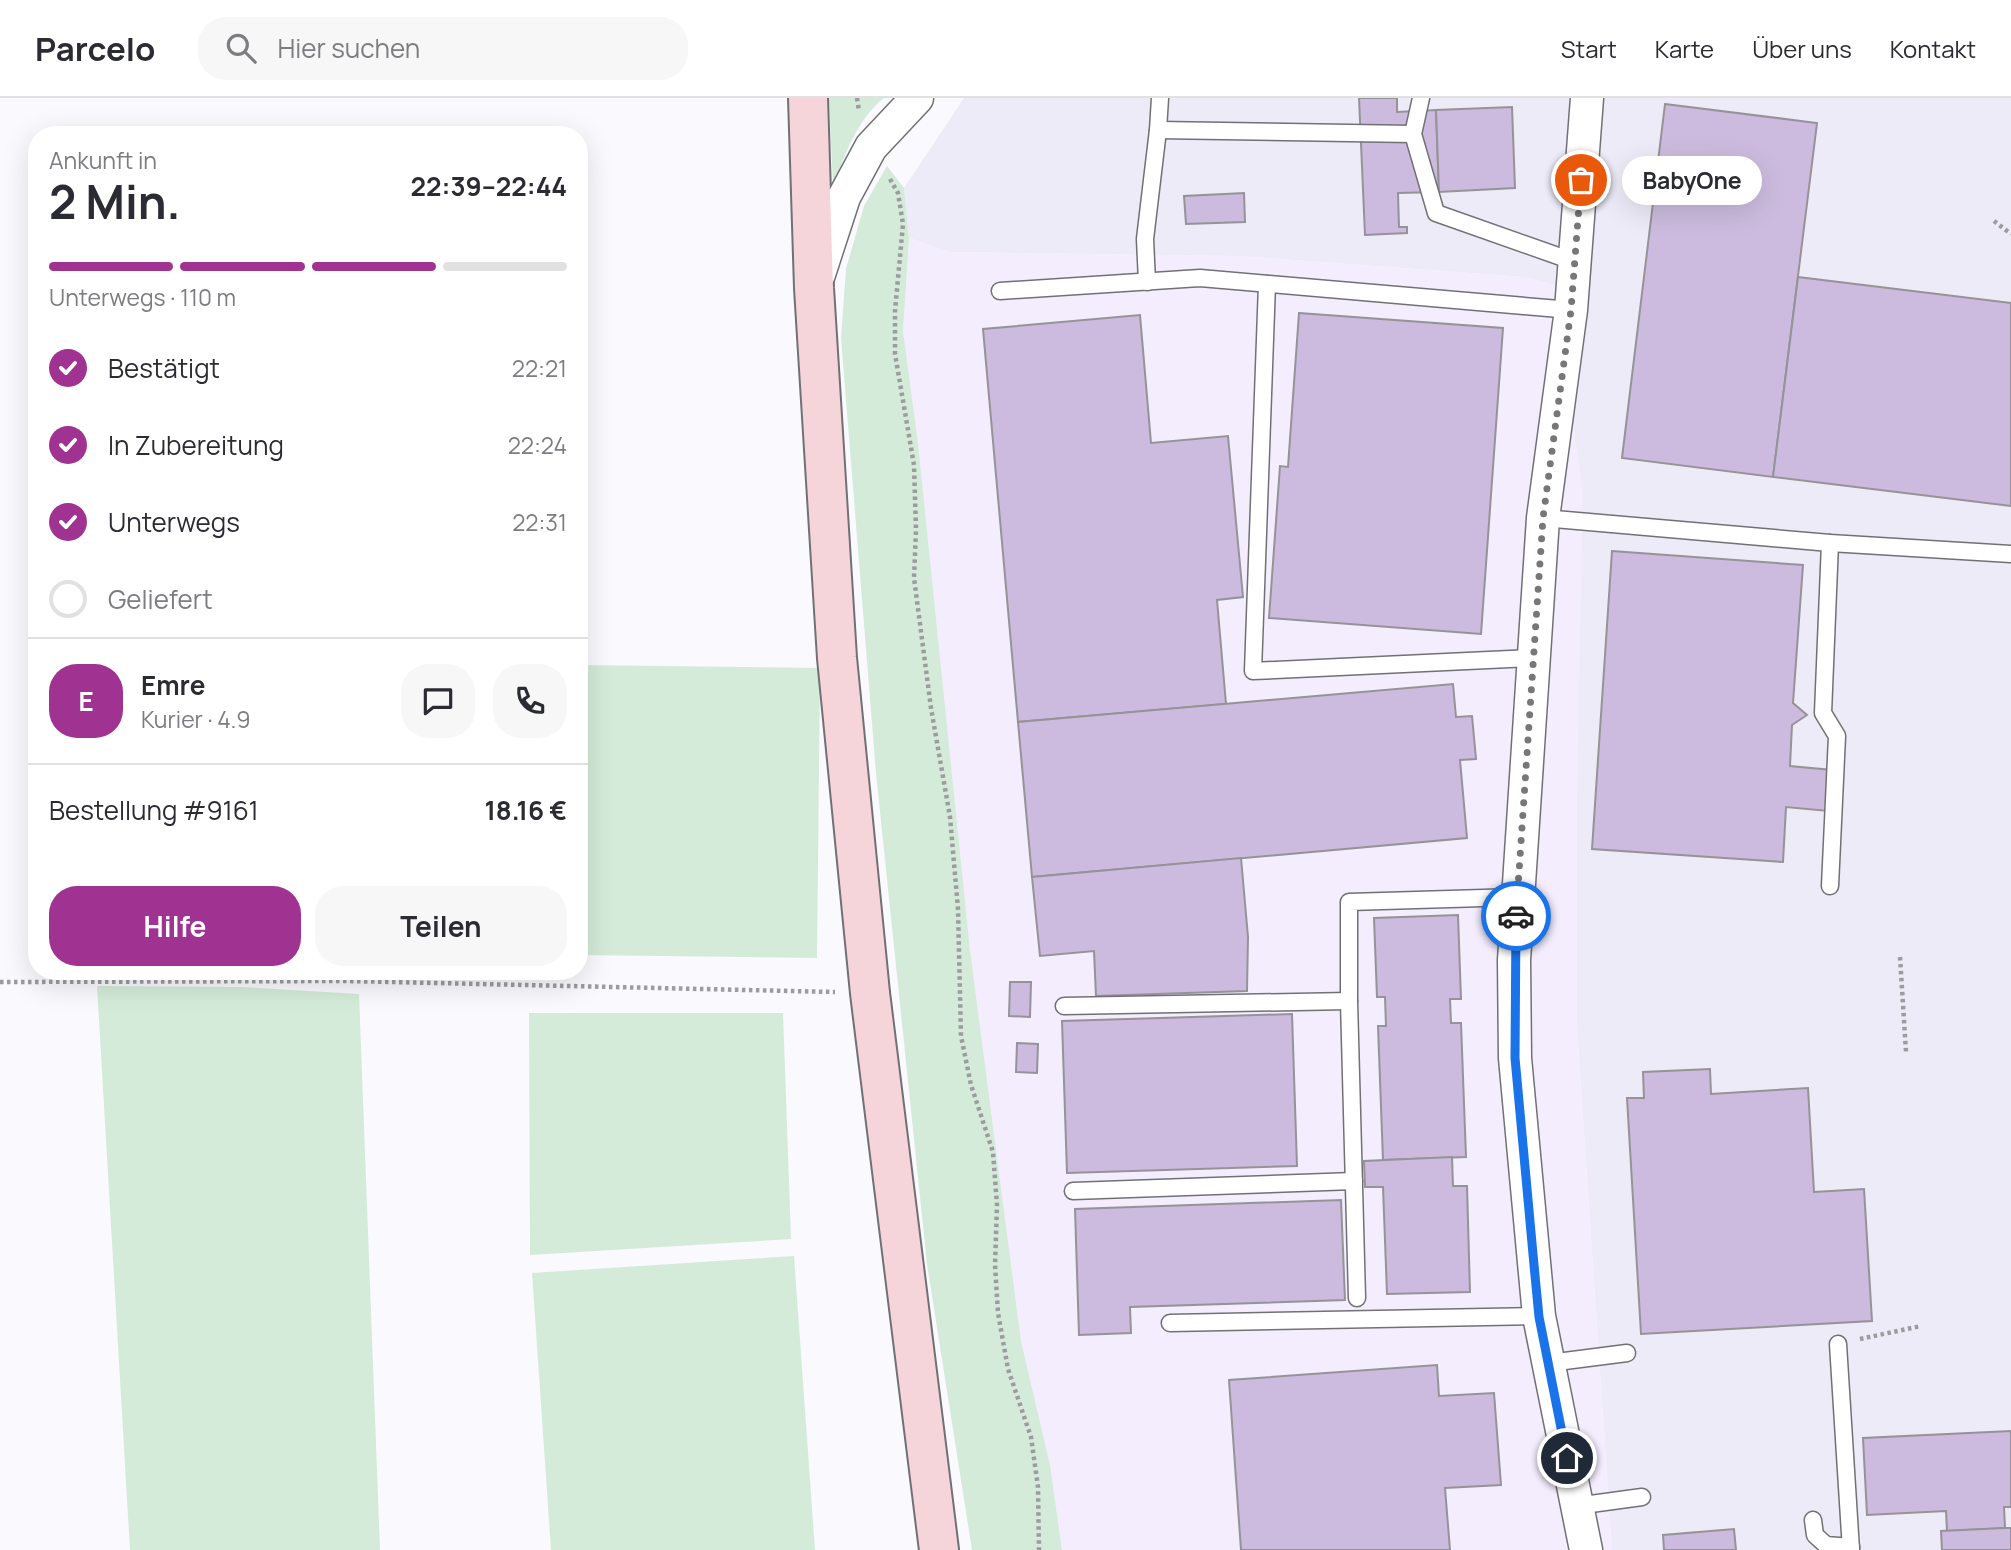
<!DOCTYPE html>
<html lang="de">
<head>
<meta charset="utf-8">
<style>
	:root { --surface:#fff; --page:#f7f7f7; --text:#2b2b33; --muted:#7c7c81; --line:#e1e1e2; --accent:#a03291 }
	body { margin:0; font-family:Manrope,sans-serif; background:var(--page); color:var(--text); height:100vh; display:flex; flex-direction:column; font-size:26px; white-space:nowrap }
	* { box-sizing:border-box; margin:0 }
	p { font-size:23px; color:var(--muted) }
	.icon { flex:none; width:38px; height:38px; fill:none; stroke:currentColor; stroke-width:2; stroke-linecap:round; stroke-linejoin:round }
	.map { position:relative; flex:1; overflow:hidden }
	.side { position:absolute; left:28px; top:28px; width:560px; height:854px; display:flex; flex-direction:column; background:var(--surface); border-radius:28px; box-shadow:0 7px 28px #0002 }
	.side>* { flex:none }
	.pin { position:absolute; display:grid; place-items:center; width:60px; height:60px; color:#fff; margin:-30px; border:4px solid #fff; border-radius:50%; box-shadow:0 2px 7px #0007 }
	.courier { position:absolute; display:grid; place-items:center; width:70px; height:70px; margin:-35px; border:5px solid #1a73e8; border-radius:50%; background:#fff; color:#222; box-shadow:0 2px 9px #0007 }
	.bubble { position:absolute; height:49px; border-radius:24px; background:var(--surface); box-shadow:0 7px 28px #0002; font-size:23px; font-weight:700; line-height:49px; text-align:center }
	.summary em { font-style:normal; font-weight:700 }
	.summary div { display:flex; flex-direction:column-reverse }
	.summary { display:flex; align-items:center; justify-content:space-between; height:119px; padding:0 21px }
	h1 { font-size:46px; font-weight:700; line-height:52px }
	.bar { display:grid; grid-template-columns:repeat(4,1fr); gap:10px 7px; align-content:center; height:84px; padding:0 21px }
	.bar i { height:9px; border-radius:5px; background:var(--line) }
	.bar .selected { background:var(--accent) }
	.bar p { grid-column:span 4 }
	.line { display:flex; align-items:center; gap:18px; padding:0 21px; border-top:2px solid var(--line) }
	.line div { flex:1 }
	.round { display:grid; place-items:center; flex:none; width:74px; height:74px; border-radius:28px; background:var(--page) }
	ol { padding:0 21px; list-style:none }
	li { display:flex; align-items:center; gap:21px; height:77px }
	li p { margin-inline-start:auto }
	li .icon { padding:7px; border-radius:50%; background:var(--accent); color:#fff; stroke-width:4 }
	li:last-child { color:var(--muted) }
	li i { width:38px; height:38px; border:4px solid var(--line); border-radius:50% }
	.cta { display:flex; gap:14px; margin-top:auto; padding:14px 21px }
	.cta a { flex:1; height:80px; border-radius:28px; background:var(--accent); color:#fff; font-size:28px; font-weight:700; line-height:80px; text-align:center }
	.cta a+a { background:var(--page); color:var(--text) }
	header { display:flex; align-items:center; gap:42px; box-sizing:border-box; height:98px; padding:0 35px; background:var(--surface); border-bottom:2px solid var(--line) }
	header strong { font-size:33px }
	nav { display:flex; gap:38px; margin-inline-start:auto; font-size:24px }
	.search { width:490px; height:63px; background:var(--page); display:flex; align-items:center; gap:18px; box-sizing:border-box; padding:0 24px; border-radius:28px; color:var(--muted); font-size:26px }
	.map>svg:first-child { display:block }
	.built { fill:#ecebf7 }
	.industrial { fill:#f3edfe }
	.green { fill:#d3ebd8 }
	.building { fill:#ccbbde; stroke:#959397; stroke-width:2 }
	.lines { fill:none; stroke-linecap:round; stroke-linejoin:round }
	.lane-casing { stroke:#717175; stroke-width:19 }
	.street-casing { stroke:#717175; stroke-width:35 }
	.secondary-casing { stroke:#717175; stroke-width:42 }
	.path { stroke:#9c9b9f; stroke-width:4.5; stroke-dasharray:3.5 3.5; stroke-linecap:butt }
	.lane { stroke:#fff; stroke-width:16 }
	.street { stroke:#fff; stroke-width:32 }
	.secondary { stroke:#f5d5da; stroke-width:38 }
	.done { stroke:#777679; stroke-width:7; stroke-dasharray:0 12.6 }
	.route { stroke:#1a73e8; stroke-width:9 }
</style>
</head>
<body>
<header>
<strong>Parcelo</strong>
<div class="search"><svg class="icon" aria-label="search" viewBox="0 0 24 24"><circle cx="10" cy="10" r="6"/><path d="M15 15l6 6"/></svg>Hier suchen</div>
<nav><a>Start</a><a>Karte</a><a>Über uns</a><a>Kontakt</a></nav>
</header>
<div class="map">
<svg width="2011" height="1452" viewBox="0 0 2011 1452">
	<rect width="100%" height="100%" fill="#faf9fe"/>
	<polygon class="built" points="964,0 2011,0 2011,1452 1612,1452 1577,930 1577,704 1554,187 1524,179 1239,158 949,154 909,140 904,90"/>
	<polygon class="industrial" points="909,140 949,154 1239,158 1524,179 1554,187 1583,395 1577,704 1577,930 1612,1452 1062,1452 1050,1367 1021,1243 970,852 918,345 903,233"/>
	<g class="green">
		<path d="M829,0H884C857,21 845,57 833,88Z"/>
		<polygon points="887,68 904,90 909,140 903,233 918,345 970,852 1021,1243 1050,1367 1062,1452 972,1452 927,1166 876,675 841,240 846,171 864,108"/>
		<polygon points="579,567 820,570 817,860 579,857"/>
		<polygon points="97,888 242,889 359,896 380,1452 130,1452"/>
		<polygon points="529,915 783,915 791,1141 530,1157"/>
		<polygon points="794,1158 815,1452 551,1452 532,1175"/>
	</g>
	<g class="building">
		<polygon points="1359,0 1397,0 1397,14 1436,12 1439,94 1398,95 1399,129 1407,129 1407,135 1365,137"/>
		<polygon points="1665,6 1817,25 1773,379 1622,360"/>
		<polygon points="1512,9 1515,90 1439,94 1436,12"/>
		<polygon points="1244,95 1245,124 1186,126 1184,98"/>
		<polygon points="1798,179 2011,205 2011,408 1773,379"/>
		<polygon points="1299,215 1503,230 1481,536 1269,520 1280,368 1288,369"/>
		<polygon points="1140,217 1151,345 1228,338 1243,499 1217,502 1226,606 1018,624 983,231"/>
		<polygon points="1612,453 1803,467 1793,605 1807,617 1792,627 1790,668 1832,672 1828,713 1786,709 1783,764 1592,751"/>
		<polygon points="1453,586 1456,619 1472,618 1476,661 1460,662 1467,740 1032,779 1018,624"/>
		<polygon points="1241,760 1248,839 1247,893 1096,898 1094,853 1040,858 1032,779"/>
		<polygon points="1458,817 1461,901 1450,901 1451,925 1461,925 1466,1059 1383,1062 1378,928 1386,928 1385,899 1377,899 1374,820"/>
		<polygon points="1010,884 1031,884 1030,919 1009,918"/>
		<polygon points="1292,916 1297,1068 1067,1075 1062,923"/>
		<polygon points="1017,945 1038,946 1037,975 1016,974"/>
		<polygon points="1710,971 1711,996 1808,990 1814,1094 1864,1091 1872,1223 1641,1236 1627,1000 1644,1000 1643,974"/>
		<polygon points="1452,1059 1453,1088 1467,1088 1470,1194 1387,1196 1383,1089 1365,1089 1364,1063"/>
		<polygon points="1341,1102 1345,1202 1130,1209 1131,1235 1079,1237 1075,1111"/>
		<polygon points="1437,1267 1439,1298 1494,1295 1501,1387 1445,1390 1450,1452 1241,1452 1229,1282"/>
		<polygon points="2011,1333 2011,1409 2004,1409 2005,1430 1947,1433 1946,1413 1867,1417 1863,1340"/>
		<polygon points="2005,1430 2011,1430 2011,1452 1942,1452 1941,1433"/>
		<polygon points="1734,1431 1736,1452 1664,1452 1663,1437"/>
	</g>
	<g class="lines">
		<defs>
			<g id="lane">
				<polyline points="1421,0 1413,36 1436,115 1575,164"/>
				<polyline points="1158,32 1413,36"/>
				<polyline points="1147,184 1145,141 1158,32 1160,0"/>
				<polyline points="1267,186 1253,573 1533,560"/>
				<polyline points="1000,193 1200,180 1571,212"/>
				<polyline points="1543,420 1830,445 2011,456"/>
				<polyline points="1830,788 1837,638 1823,615 1830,445"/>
				<polyline points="1064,908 1349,903"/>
				<polyline points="1073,1093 1354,1083"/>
				<polyline points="1357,1200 1349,903 1349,804 1517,799"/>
				<polyline points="1170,1225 1539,1218"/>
				<polyline points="1838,1246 1851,1452"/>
				<polyline points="1549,1265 1627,1255"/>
				<polyline points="1576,1408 1642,1399"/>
				<polyline points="1813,1422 1815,1437 1826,1447 1851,1449"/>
			</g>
			<g id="street">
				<polyline points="819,176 844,99 871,49 917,0"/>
				<polyline points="1586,1452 1539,1218 1515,960 1514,862 1543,420 1571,212 1587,0"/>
			</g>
			<polyline id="secondary" points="808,0 814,190 837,560 870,895 939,1452"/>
		</defs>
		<use href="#lane" class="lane-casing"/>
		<use href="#street" class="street-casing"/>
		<use href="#secondary" class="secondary-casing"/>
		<g class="path">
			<polyline points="857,0 859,13"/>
			<polyline points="890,81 898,95 903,126 895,213 895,256 914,367 916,432 914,480 931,610 950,719 958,811 961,938 971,987 993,1054 997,1107 995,1167 998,1215 1008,1271 1031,1339 1038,1389 1039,1452"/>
			<polyline points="1994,123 2011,136"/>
			<polyline points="1900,859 1906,954"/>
			<polyline points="0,884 347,883 835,894"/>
			<polyline points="1860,1241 1921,1228"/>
		</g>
		<use href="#lane" class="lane"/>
		<use href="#street" class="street"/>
		<use href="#secondary" class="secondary"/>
	</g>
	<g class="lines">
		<polyline class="done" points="1516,818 1543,420 1571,212 1581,82"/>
		<polyline class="route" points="1516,818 1515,960 1534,1167 1539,1219 1567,1360"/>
	</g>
</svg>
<div class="pin" style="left:1581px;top:82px;background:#ea580c"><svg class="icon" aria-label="bag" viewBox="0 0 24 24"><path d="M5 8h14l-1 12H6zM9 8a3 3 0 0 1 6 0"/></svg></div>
<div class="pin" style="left:1567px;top:1360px;background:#1f2937"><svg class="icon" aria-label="home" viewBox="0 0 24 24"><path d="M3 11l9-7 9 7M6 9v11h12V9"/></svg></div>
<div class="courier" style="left:1516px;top:818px"><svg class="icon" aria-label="car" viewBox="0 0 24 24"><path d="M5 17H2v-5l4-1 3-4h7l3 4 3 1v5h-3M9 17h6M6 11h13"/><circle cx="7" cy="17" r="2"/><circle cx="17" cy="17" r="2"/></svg></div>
<div class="bubble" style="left:1622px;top:58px;width:140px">BabyOne</div>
<section class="side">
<div class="summary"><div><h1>2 Min.</h1><p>Ankunft in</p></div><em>22:39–22:44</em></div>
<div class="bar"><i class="selected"></i><i class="selected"></i><i class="selected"></i><i></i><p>Unterwegs · 110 m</p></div>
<ol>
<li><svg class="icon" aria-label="check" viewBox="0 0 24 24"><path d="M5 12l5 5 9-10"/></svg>Bestätigt<p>22:21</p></li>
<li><svg class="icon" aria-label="check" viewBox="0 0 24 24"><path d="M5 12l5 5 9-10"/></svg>In Zubereitung<p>22:24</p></li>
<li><svg class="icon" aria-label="check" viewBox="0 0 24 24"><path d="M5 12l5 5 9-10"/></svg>Unterwegs<p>22:31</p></li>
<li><i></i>Geliefert</li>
</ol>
<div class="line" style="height:126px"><b class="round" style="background:var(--accent);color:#fff">E</b><div><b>Emre</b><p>Kurier · 4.9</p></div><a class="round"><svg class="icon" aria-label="chat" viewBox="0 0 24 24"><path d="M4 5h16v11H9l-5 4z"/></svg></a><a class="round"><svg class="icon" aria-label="phone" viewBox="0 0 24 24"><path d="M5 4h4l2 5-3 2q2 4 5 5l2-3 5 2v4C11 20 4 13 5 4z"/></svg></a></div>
<div class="line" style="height:91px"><div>Bestellung #9161</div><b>18.16 €</b></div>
<div class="cta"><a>Hilfe</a><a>Teilen</a></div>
</section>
</div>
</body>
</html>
